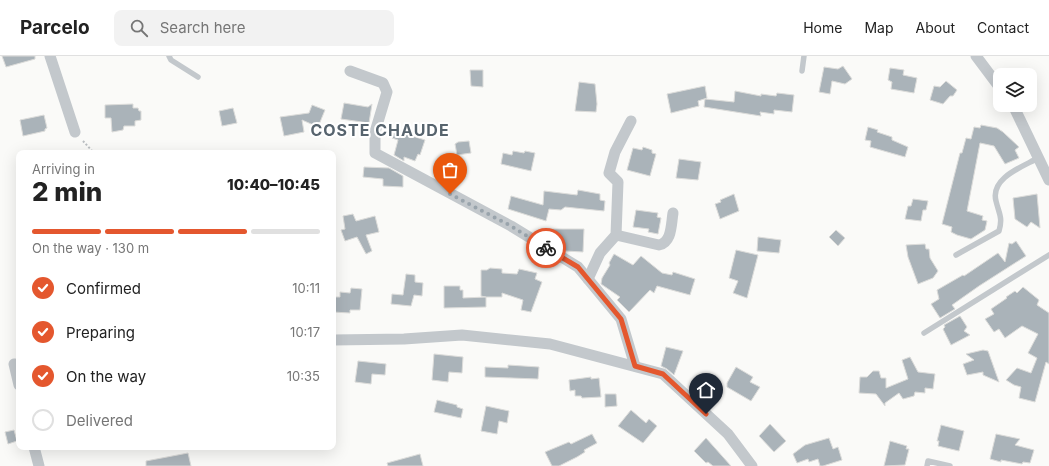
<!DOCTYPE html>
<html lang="en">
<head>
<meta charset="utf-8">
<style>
	:root { --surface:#fff; --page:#f2f2f2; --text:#222; --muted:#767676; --line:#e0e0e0; --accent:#e4572e }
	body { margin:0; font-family:Inter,sans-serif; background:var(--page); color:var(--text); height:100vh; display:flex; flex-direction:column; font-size:15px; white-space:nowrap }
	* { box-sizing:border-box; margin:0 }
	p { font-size:13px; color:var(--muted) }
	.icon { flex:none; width:22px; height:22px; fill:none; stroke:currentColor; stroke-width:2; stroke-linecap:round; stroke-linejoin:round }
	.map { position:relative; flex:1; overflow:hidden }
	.details { position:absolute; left:16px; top:94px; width:320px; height:300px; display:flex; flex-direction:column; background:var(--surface); border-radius:8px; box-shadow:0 4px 16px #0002 }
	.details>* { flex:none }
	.controls { position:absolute; left:993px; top:12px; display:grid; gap:8px }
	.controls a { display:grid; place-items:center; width:44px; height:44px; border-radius:8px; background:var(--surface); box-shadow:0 4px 16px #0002; font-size:20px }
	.pin { position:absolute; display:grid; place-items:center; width:34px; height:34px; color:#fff; margin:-41px -17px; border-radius:50% 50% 50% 0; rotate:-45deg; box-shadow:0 0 4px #0007 }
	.pin .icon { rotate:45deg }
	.courier { position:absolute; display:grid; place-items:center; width:40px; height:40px; margin:-20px; border:3px solid #e4572e; border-radius:50%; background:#fff; color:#222; box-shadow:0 1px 5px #0007 }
	.overview em { font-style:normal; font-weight:800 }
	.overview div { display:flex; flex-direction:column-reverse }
	.overview { display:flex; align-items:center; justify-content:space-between; height:68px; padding:0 16px }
	h1 { font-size:26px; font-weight:800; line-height:30px }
	.bar { display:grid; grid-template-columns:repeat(4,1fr); gap:6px 4px; align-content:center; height:48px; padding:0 16px }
	.bar i { height:5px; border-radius:3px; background:var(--line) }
	.bar .selected { background:var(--accent) }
	.bar p { grid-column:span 4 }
	ol { padding:0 16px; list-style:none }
	li { display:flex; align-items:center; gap:12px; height:44px }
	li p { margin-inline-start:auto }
	li .icon { padding:4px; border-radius:50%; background:var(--accent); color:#fff; stroke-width:4 }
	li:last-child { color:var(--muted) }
	li i { width:22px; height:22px; border:2px solid var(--line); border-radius:50% }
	header { display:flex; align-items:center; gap:24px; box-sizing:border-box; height:56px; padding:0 20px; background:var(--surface); border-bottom:1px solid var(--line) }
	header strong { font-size:19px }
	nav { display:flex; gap:22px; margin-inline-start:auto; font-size:14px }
	.search { width:280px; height:36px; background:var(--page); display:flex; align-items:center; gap:10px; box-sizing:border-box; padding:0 14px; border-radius:8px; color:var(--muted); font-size:15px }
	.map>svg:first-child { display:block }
	.building { fill:#aab3b9; stroke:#dcdcda }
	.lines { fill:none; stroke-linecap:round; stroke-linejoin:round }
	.path { stroke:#bbbfc2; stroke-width:2; stroke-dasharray:2 2; stroke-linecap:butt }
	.lane { stroke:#c3c8cc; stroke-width:5.5 }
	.street { stroke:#c3c8cc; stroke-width:11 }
	.done { stroke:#99a4ac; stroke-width:4; stroke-dasharray:0 7.2 }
	.route { stroke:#e4572e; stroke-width:5 }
	.labels { text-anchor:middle; stroke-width:4; stroke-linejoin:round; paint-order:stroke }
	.district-label { font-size:16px; font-weight:bold; letter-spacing:1px; fill:#57646e; stroke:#fff }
</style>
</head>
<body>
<header>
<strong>Parcelo</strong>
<div class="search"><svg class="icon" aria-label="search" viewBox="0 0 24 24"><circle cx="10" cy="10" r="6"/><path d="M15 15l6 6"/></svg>Search here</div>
<nav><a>Home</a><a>Map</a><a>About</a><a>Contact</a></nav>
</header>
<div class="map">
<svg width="1049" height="410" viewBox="0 0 1049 410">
	<rect width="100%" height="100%" fill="#fafaf8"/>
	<g class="building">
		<polygon points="2,0 35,0 35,3 6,11"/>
		<polygon points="843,10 852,23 845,28 832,25 830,38 819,36 824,11 838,13"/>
		<polygon points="890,12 904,14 903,19 917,22 914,37 891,33 892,26 888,24"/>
		<polygon points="470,14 483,14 483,31 471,30"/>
		<polygon points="946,25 957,34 953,40 950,40 943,48 930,44 934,30 940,31"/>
		<polygon points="579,26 595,28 597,48 596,56 575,55"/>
		<polygon points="705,30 707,42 698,45 699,50 671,57 667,38"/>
		<polygon points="735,35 761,40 761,38 776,40 777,37 794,39 792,56 774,54 774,58 760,56 761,60 704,51 705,43 734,46"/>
		<polygon points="344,47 368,51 372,48 369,67 341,63"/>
		<polygon points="133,48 133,52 138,52 139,55 141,55 141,64 135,65 135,70 124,70 123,74 112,76 111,62 105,62 105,49"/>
		<polygon points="312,49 325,54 318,71 302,64 304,76 284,80 280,61 309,57"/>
		<polygon points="233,52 237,67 222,70 219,55"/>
		<polygon points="44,59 47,72 45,73 45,75 23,80 20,64"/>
		<polygon points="981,69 997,72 1003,76 1019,91 1015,94 1019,102 1005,108 994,90 980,87 967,155 983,160 982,164 987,165 985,174 971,183 957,179 951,176 952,171 942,168 960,97 962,97 966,82 971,83 974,71 980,72"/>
		<polygon points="868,71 878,74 877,76 892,81 892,84 908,91 905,101 870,91 871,85 865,84"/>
		<polygon points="396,72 409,78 409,79 425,84 420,99 418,98 415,105 404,101 404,105 394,99 398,84 392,82"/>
		<polygon points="469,85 471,97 457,99 455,88 458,86"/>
		<polygon points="643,91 652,94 652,97 656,98 650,120 627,114 633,92 642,94"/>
		<polygon points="513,95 524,97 525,95 535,97 531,115 501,108 503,97 512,99"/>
		<polygon points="679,103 701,106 698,124 676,122"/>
		<polygon points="364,111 389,112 403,120 403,131 383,130 383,123 363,121"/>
		<polygon points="578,134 600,138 600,144 605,145 604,155 565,151 561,154 549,153 546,165 508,153 511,140 543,149 544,135 577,139"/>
		<polygon points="734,138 739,155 720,163 715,148 721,146 720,144"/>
		<polygon points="1037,138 1040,172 1031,166 1027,171 1015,163 1013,142"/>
		<polygon points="913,143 928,145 926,154 923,154 921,165 905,163 908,150 911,150"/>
		<polygon points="636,154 658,157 657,161 661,162 658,178 648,176 649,173 633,171"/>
		<polygon points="353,158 356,165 375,160 379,176 366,179 372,195 366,198 357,181 345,185 341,174 345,173 343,160"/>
		<polygon points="551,173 584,173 583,196 566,195 561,193 561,188 550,186"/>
		<polygon points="836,174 845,182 838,190 829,181"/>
		<polygon points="758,181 781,184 779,197 757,195"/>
		<polygon points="1016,185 1026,200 979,230 952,249 955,253 940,262 931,248 939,243 937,234 963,219 964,220 998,197 1005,206 1009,187 1012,188"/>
		<polygon points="925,188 926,193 929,193 930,202 938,215 933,222 918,228 908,201 906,189"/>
		<polygon points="736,194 758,199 747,242 733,237 738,225 729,222"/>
		<polygon points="614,198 633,209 641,200 662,217 672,219 673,216 695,223 690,239 657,230 654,237 650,234 629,256 617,244 620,241 601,228 602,222 610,209 609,207"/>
		<polygon points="490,212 502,213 502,217 517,218 519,213 537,217 535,223 542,226 531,256 521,254 523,244 502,237 502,241 486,241 486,251 444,252 444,230 460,230 460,234 463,234 463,242 486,241 481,240 481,214 487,214"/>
		<polygon points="406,218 415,219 415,226 423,227 422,240 414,239 411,250 391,248 392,238 403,239"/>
		<polygon points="1023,231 1039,244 1037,249 1049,257 1049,308 1046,306 1035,346 1019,342 1021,331 1014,329 1006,324 1017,312 1031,317 1037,302 1028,297 1038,278 1022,270 1005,282 999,273 994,276 985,263 994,258 991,253 1007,242 1006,241 1015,235 1017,237"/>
		<polygon points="351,232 362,233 360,254 350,254 350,257 333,256 333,241 340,241 340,236 350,237"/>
		<polygon points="960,260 967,271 964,275 970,279 951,289 943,273 945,271 944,269"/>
		<polygon points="666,291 683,295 674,319 667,313 661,310"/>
		<polygon points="983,294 988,295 999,326 983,319 983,316 967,319 963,308 974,304 966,298"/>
		<polygon points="434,298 463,301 462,317 449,316 448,326 432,324"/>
		<polygon points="910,301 918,316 935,318 933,333 925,332 925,337 915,336 914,340 903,343 899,337 885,347 885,350 876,338 859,337 860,321 867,321 873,315 879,315 881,322 886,322 886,332 908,323 902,304"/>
		<polygon points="358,305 386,308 385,319 372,318 371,328 355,326"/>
		<polygon points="508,309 539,311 538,323 485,321 485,311 508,312"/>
		<polygon points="736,311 753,321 750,326 760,331 751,345 727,331 727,327"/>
		<polygon points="591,321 591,323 599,322 601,341 582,342 581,340 575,340 575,334 570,335 569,324"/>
		<polygon points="605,338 616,338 617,350 605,351"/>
		<polygon points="437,344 457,349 457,351 463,353 461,362 434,356"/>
		<polygon points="486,350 509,355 507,367 499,365 497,378 481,375"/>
		<polygon points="631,354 646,367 649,363 657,370 643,387 618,370"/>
		<polygon points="770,368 786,385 774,396 759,380"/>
		<polygon points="941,369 964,375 959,395 938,390 939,385 937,385"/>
		<polygon points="14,374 17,385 8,388 5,376"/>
		<polygon points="592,378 597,387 584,394 585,396 577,401 559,410 552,410 545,396 569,386 571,388"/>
		<polygon points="996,378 1020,383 1015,389 1034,394 1030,407 1023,406 1022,408 1001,404 1001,406 990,403"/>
		<polygon points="706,382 731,410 713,410 708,406 706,407 694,395"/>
		<polygon points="829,382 833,393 838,391 842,404 823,410 820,410 818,403 809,406 808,403 797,407 793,398 805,389"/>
		<polygon points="890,385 907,390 906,393 909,393 905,409 884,410"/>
		<polygon points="188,397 191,410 146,410 146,405"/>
		<polygon points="420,398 423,410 388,410 387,407"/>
	</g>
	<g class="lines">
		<polyline class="path" points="83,85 94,97"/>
		<g class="lane">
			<polyline points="169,0 171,4 198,21"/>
			<polyline points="802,15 804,0"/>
			<path d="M956,199L999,175C1003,161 999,158 996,145C990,122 1022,111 1038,102"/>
			<polyline points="924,277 1049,199"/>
			<polyline points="927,410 928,405 950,410"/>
		</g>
		<g class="street">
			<polyline points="50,0 75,76"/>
			<polyline points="976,0 1000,32"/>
			<polyline points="350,15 383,27 387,36 375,76 375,97 511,170 578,211 621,263 635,310"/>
			<polyline points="1013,49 1049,124"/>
			<path d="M616,179L659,189C672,186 671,169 673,157"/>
			<polyline points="588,223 600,197 616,179 618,126 609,117 615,96 631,65"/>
			<polyline points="333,284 404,283 462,279 550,288 663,318 728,378 752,410"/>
			<polyline points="19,309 14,308 19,329"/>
			<polyline points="34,391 39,410"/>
		</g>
	</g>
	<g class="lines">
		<polyline class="done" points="450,138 511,170 546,192"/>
		<polyline class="route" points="546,192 578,211 621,263 635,310 663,318 706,358"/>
	</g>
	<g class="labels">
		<g class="district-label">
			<text x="380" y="80">COSTE CHAUDE</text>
		</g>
	</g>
</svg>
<div class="controls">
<a><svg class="icon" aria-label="layers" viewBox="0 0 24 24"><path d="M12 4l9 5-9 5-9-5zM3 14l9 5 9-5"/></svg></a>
</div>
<div class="pin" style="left:450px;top:138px;background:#ea580c"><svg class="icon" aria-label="bag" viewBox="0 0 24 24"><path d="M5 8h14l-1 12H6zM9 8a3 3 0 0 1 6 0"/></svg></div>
<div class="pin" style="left:706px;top:358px;background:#1f2937"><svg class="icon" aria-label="home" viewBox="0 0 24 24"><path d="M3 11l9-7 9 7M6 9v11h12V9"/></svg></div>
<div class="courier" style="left:546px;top:192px"><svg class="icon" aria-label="bike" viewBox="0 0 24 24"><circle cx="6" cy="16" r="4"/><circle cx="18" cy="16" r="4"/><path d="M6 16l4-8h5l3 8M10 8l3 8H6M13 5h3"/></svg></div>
<section class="details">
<div class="overview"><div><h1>2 min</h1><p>Arriving in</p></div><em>10:40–10:45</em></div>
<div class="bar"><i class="selected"></i><i class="selected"></i><i class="selected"></i><i></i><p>On the way · 130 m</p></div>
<ol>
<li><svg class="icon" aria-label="check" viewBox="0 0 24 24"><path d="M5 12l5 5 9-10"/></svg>Confirmed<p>10:11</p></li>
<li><svg class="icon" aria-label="check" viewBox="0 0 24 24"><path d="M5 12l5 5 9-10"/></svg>Preparing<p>10:17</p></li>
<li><svg class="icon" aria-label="check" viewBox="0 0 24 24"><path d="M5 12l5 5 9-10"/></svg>On the way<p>10:35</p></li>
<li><i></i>Delivered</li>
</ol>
</section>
</div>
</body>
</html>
